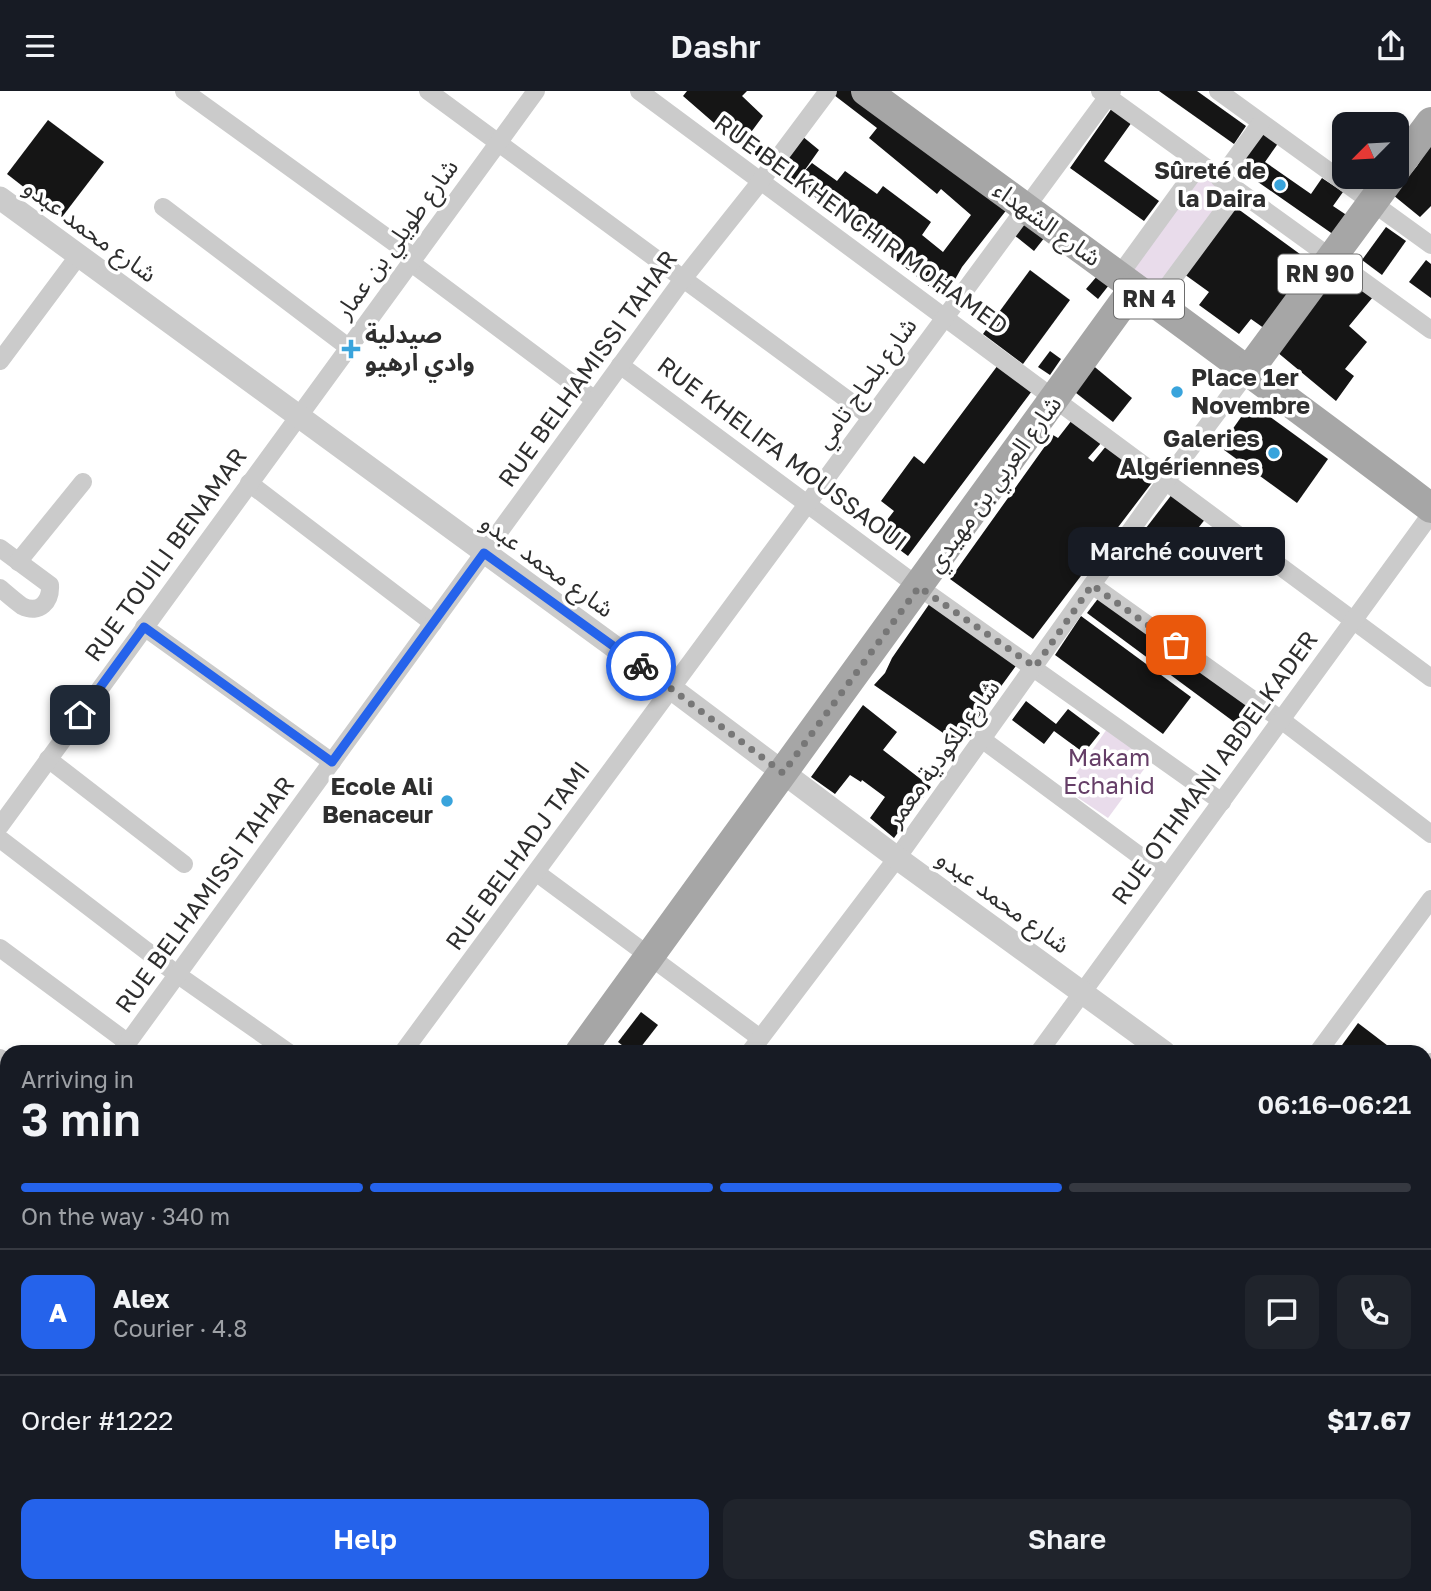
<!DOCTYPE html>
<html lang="en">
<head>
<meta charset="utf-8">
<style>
	:root { --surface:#171b24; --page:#20242c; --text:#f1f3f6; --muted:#9ea1a6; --line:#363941; --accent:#2563eb }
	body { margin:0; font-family:"Golos Text","Noto Sans Arabic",sans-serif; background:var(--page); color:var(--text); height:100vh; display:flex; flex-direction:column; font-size:26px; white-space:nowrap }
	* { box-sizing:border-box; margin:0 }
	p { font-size:23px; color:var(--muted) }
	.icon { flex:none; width:38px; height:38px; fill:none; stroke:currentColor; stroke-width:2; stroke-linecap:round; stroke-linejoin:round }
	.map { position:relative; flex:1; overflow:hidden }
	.drawer { position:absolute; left:0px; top:954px; width:1432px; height:548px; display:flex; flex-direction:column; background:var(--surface); border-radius:21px 21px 0 0; box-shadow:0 4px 10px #0003 }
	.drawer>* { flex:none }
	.needle { width:46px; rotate:246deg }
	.tools { position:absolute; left:1332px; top:21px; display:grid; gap:14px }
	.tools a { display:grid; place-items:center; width:77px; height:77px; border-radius:14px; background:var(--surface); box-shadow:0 4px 10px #0003; font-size:35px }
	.pin { position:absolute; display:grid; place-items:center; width:60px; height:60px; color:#fff; margin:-30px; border-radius:14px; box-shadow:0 4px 10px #0006 }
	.courier { position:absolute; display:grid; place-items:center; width:70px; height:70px; margin:-35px; border:5px solid #2563eb; border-radius:50%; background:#fff; color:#222; box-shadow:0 2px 9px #0007 }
	.bubble { position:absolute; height:49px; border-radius:14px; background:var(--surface); box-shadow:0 4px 10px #0003; font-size:23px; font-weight:600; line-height:49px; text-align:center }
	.head em { font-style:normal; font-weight:600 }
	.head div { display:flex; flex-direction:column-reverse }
	.head { display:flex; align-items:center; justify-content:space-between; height:119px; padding:0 21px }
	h1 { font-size:46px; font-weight:600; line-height:52px }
	.bar { display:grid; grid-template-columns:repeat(4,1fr); gap:10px 7px; align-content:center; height:84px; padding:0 21px }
	.bar i { height:9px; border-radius:5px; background:var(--line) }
	.bar .current { background:var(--accent) }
	.bar p { grid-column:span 4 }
	.line { display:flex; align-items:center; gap:18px; padding:0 21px; border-top:2px solid var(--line) }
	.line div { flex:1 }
	.round { display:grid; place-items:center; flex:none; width:74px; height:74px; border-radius:14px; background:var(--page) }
	.action { display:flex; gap:14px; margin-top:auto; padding:14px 21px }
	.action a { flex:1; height:80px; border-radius:14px; background:var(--accent); color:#fff; font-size:28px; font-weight:600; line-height:80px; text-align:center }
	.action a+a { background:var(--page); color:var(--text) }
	header { display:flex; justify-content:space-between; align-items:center; height:91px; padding:0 21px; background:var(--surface); font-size:32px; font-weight:600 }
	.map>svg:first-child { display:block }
	.green { fill:#e9dceb }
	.building { fill:#151515 }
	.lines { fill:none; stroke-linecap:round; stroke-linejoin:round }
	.minor { stroke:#cbcbcb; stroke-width:18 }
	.tertiary { stroke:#cbcbcb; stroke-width:23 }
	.primary { stroke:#a6a6a6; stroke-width:30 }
	.rail { stroke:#838383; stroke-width:4.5; stroke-dasharray:7 5; stroke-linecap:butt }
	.done { stroke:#777; stroke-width:7; stroke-dasharray:0 12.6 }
	.route { stroke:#2563eb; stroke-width:9 }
	.poi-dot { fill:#39a4dc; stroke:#fff; stroke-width:2.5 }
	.labels { text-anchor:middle; stroke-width:7; stroke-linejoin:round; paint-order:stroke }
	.shield { fill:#fff; stroke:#6d6d6d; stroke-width:2 }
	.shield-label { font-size:23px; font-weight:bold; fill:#2e2e2e }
	.poi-label { font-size:24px; font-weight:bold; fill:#2e2e2e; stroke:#fff; text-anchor:end }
	.street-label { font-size:24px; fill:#2e2e2e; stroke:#fff }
	.park-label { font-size:24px; fill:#653e67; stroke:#fff }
</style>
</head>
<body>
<header><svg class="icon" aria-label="menu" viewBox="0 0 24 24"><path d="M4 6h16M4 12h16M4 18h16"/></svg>Dashr<svg class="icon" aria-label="share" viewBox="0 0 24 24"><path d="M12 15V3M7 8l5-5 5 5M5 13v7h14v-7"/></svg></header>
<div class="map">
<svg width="1431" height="1500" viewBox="0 0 1431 1500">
	<rect width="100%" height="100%" fill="#fff"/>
	<g class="green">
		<polygon points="1201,84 1227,102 1155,200 1130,181"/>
		<polygon points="1107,638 1150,670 1108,727 1065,698"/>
		<polygon points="1233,1495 1310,1495 1317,1500 1229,1500"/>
	</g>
	<g class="building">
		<polygon points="687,0 747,0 742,5 763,25 749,44 763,56 757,65 729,45 683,5"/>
		<polygon points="836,0 853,0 1008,117 962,176 953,192 924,169 938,183 953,192 944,207 778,77 802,45 819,59 802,83 812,72 837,90 845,80 877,103 883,95 931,131 922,144 943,161 971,124 941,98 937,103 869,47 877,37 834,4"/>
		<polygon points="1159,0 1197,0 1246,35 1234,53"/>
		<polygon points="1112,17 1132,31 1104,70 1159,110 1144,130 1070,77"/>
		<polygon points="48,29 104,71 62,126 7,83"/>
		<polygon points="1261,39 1279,51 1265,71 1311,103 1322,87 1343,101 1333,115 1351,127 1337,146 1235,75"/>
		<polygon points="1431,53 1431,115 1420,126 1393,104 1417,75"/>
		<polygon points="1234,115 1315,174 1268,240 1251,228 1239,243 1199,214 1209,201 1184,183"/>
		<polygon points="1025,130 1045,146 1034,160 1014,144"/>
		<polygon points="1386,136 1406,150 1382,184 1362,169"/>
		<polygon points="1426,169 1431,173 1431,207 1409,191"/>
		<polygon points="1030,179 1070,209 1023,273 983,243"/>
		<polygon points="1336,181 1373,206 1349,235 1367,251 1345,278 1354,285 1336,310 1277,261"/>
		<polygon points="1098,184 1109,194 1098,208 1086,198"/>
		<polygon points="1050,260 1061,268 1050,284 1038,276"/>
		<polygon points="1090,272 1132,307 1113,331 1071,298"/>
		<polygon points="998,274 1032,300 908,465 877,442 894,420 881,410 914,365 924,373"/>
		<polygon points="1251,312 1328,368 1297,412 1220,356"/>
		<polygon points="1072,329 1102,351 1088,367 1093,371 1107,354 1154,389 1033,548 950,488 1053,344 1058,347"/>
		<polygon points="1173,402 1206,427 1178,463 1146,437"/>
		<polygon points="1100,505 1262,625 1249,642 1087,522"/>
		<polygon points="930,512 1018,572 959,653 874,594 885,582 892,567"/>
		<polygon points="1081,525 1191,606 1163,643 1055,564"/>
		<polygon points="1026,610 1056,633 1068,618 1100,642 1084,662 1054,640 1044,653 1012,629"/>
		<polygon points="863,614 897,641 883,659 931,696 894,747 870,727 885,706 862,689 861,691 850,684 835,703 811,686"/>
		<polygon points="641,921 658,934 637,961 631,961 618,951"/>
		<polygon points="1358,932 1396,961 1337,961"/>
		<polygon points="1431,1477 1431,1500 1429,1500 1422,1494 1424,1494 1424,1486"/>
		<polygon points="1376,1494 1403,1494 1399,1500 1379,1500 1375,1497"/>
	</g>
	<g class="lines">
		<g class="minor">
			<polyline points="184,0 414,166"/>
			<polyline points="428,0 871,326"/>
			<polyline points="639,0 1431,587"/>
			<polyline points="1100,0 1431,239"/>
			<polyline points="1218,0 1431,154"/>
			<polyline points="1220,88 1261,32"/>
			<polyline points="163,116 348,256"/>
			<polyline points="410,171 595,309"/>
			<polyline points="1118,186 1200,73"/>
			<polyline points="1155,212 1238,100"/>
			<polyline points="0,270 79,164"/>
			<polyline points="620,274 919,496 1222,711"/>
			<polyline points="249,392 433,532"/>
			<path d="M0,457L50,494C51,510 40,524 22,515C15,510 7,503 0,497"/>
			<polyline points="18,471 83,391"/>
			<polyline points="1092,494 1280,628 1431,743"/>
			<polyline points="144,536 332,671"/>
			<polyline points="983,649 1167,785"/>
			<polyline points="48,668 184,773"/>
			<polyline points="0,735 536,0"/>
			<polyline points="0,748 178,884 288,961"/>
			<polyline points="537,782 760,947"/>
			<polyline points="0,857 127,951"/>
			<polyline points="121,961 683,188 760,91 828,0"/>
			<polyline points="403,961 1112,0"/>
			<polyline points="750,961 897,767 1166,390 1249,279"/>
			<polyline points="1039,961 1431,423"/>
			<polyline points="1318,961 1431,808"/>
			<polyline points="0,967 7,972"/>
			<polyline points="1424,980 1431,971"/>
			<polyline points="1424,1023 1431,1028"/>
			<polyline points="0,1085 7,1090"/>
			<polyline points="0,1125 7,1115"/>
			<polyline points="0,1217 7,1222"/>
			<polyline points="0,1272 7,1277"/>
			<polyline points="588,1494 596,1500"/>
			<polyline points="365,1500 369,1494"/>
			<polyline points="648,1500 652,1494"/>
			<polyline points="933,1500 937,1494"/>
		</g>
		<g class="tertiary">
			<polyline points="0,107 672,598 897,767 1164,961"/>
			<polyline points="1424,1157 1431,1162"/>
		</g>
		<g class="primary">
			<path d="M866,0C1055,139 1244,275 1431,417"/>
			<polyline points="1396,78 1431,31"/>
			<polyline points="1249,279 1391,86"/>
			<polyline points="580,961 1134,197"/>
			<polyline points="315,1494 321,1500"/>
		</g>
		<g class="rail">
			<polyline points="0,1402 7,1407"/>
			<polyline points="0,1420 7,1426"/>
			<polyline points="89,1494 96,1500"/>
			<polyline points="110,1494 117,1500"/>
		</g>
	</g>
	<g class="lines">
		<polyline class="done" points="641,575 783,682 919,496 1035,576 1092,494 1176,554"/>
		<polyline class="route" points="80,624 144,536 332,671 484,462 641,575"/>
	</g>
	<g class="poi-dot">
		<circle cx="1280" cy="94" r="7"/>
		<path d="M347.5 247.5h7v7h7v7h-7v7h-7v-7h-7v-7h7z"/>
		<circle cx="1177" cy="301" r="7"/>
		<circle cx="1274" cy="362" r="7"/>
		<circle cx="447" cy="710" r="7"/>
	</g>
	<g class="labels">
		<g class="shield">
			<rect x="1278" y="163.5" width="84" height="39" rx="5"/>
			<rect x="1114" y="188.5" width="70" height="39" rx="5"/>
		</g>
		<g class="shield-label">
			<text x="1320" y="191">RN 90</text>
			<text x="1149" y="216">RN 4</text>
		</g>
		<g class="poi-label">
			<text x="1266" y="88">Sûreté de<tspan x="1266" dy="28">la Daira</tspan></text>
			<text x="365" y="252" text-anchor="start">صيدلية<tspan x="365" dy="28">وادي ارهيو</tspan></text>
			<text x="1191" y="295" text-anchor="start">Place 1er<tspan x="1191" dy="28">Novembre</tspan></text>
			<text x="1260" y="356">Galeries<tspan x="1260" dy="28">Algériennes</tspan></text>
			<text x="433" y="704">Ecole Ali<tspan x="433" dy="28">Benaceur</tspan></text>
		</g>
		<g class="street-label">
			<text transform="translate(1047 133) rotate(36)" y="8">شارع الشهداء</text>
			<text transform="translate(861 134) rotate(36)" y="8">RUE BELKHENCHIR MOHAMED</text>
			<text transform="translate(90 140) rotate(36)" y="8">شارع محمد عبدو</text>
			<text transform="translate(397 148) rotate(-54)" y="8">شارع طويلي بن عمار</text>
			<text transform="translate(588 278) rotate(-54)" y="8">RUE BELHAMISSI TAHAR</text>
			<text transform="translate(866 292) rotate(-54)" y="8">شارع بلحاج تامي</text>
			<text transform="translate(782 363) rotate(37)" y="8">RUE KHELIFA MOUSSAOUI</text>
			<text transform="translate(994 393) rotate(-54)" y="8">شارع العربي بن مهيدي</text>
			<text transform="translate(166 464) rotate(-54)" y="8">RUE TOUILI BENAMAR</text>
			<text transform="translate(547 475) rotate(36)" y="8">شارع محمد عبدو</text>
			<text transform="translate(943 662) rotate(-54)" y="8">شارع بلكودية معمر</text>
			<text transform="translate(1215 677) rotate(-54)" y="8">RUE OTHMANI ABDELKADER</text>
			<text transform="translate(518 765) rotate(-54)" y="8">RUE BELHADJ TAMI</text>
			<text transform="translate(205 804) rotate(-54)" y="8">RUE BELHAMISSI TAHAR</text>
			<text transform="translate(1003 811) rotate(36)" y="8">شارع محمد عبدو</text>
		</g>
		<g class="park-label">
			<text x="1109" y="675">Makam<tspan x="1109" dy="28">Echahid</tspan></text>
		</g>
	</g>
</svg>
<div class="tools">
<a><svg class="needle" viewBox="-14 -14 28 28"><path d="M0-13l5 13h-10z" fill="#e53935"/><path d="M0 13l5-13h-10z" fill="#9ea1a6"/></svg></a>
</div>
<div class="pin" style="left:1176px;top:554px;background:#ea580c"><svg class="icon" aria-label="bag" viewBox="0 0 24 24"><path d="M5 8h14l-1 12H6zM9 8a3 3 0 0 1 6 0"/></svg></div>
<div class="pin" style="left:80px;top:624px;background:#1f2937"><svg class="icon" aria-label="home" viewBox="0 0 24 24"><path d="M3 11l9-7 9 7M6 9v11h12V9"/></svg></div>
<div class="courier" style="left:641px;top:575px"><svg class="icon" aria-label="bike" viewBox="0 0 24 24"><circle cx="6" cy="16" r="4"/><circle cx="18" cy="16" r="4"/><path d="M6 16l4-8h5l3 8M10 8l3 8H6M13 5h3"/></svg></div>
<div class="bubble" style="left:1068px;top:436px;width:217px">Marché couvert</div>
<section class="drawer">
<div class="head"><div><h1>3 min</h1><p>Arriving in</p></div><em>06:16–06:21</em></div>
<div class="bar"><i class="current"></i><i class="current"></i><i class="current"></i><i></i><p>On the way · 340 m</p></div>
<div class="line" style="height:126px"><b class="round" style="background:var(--accent);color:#fff">A</b><div><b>Alex</b><p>Courier · 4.8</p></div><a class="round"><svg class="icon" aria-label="chat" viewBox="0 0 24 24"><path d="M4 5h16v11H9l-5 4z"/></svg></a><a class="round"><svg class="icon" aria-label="phone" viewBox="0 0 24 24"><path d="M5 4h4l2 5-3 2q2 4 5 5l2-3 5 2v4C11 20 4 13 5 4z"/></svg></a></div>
<div class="line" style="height:91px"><div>Order #1222</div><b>$17.67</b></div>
<div class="action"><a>Help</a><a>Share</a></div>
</section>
</div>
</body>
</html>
